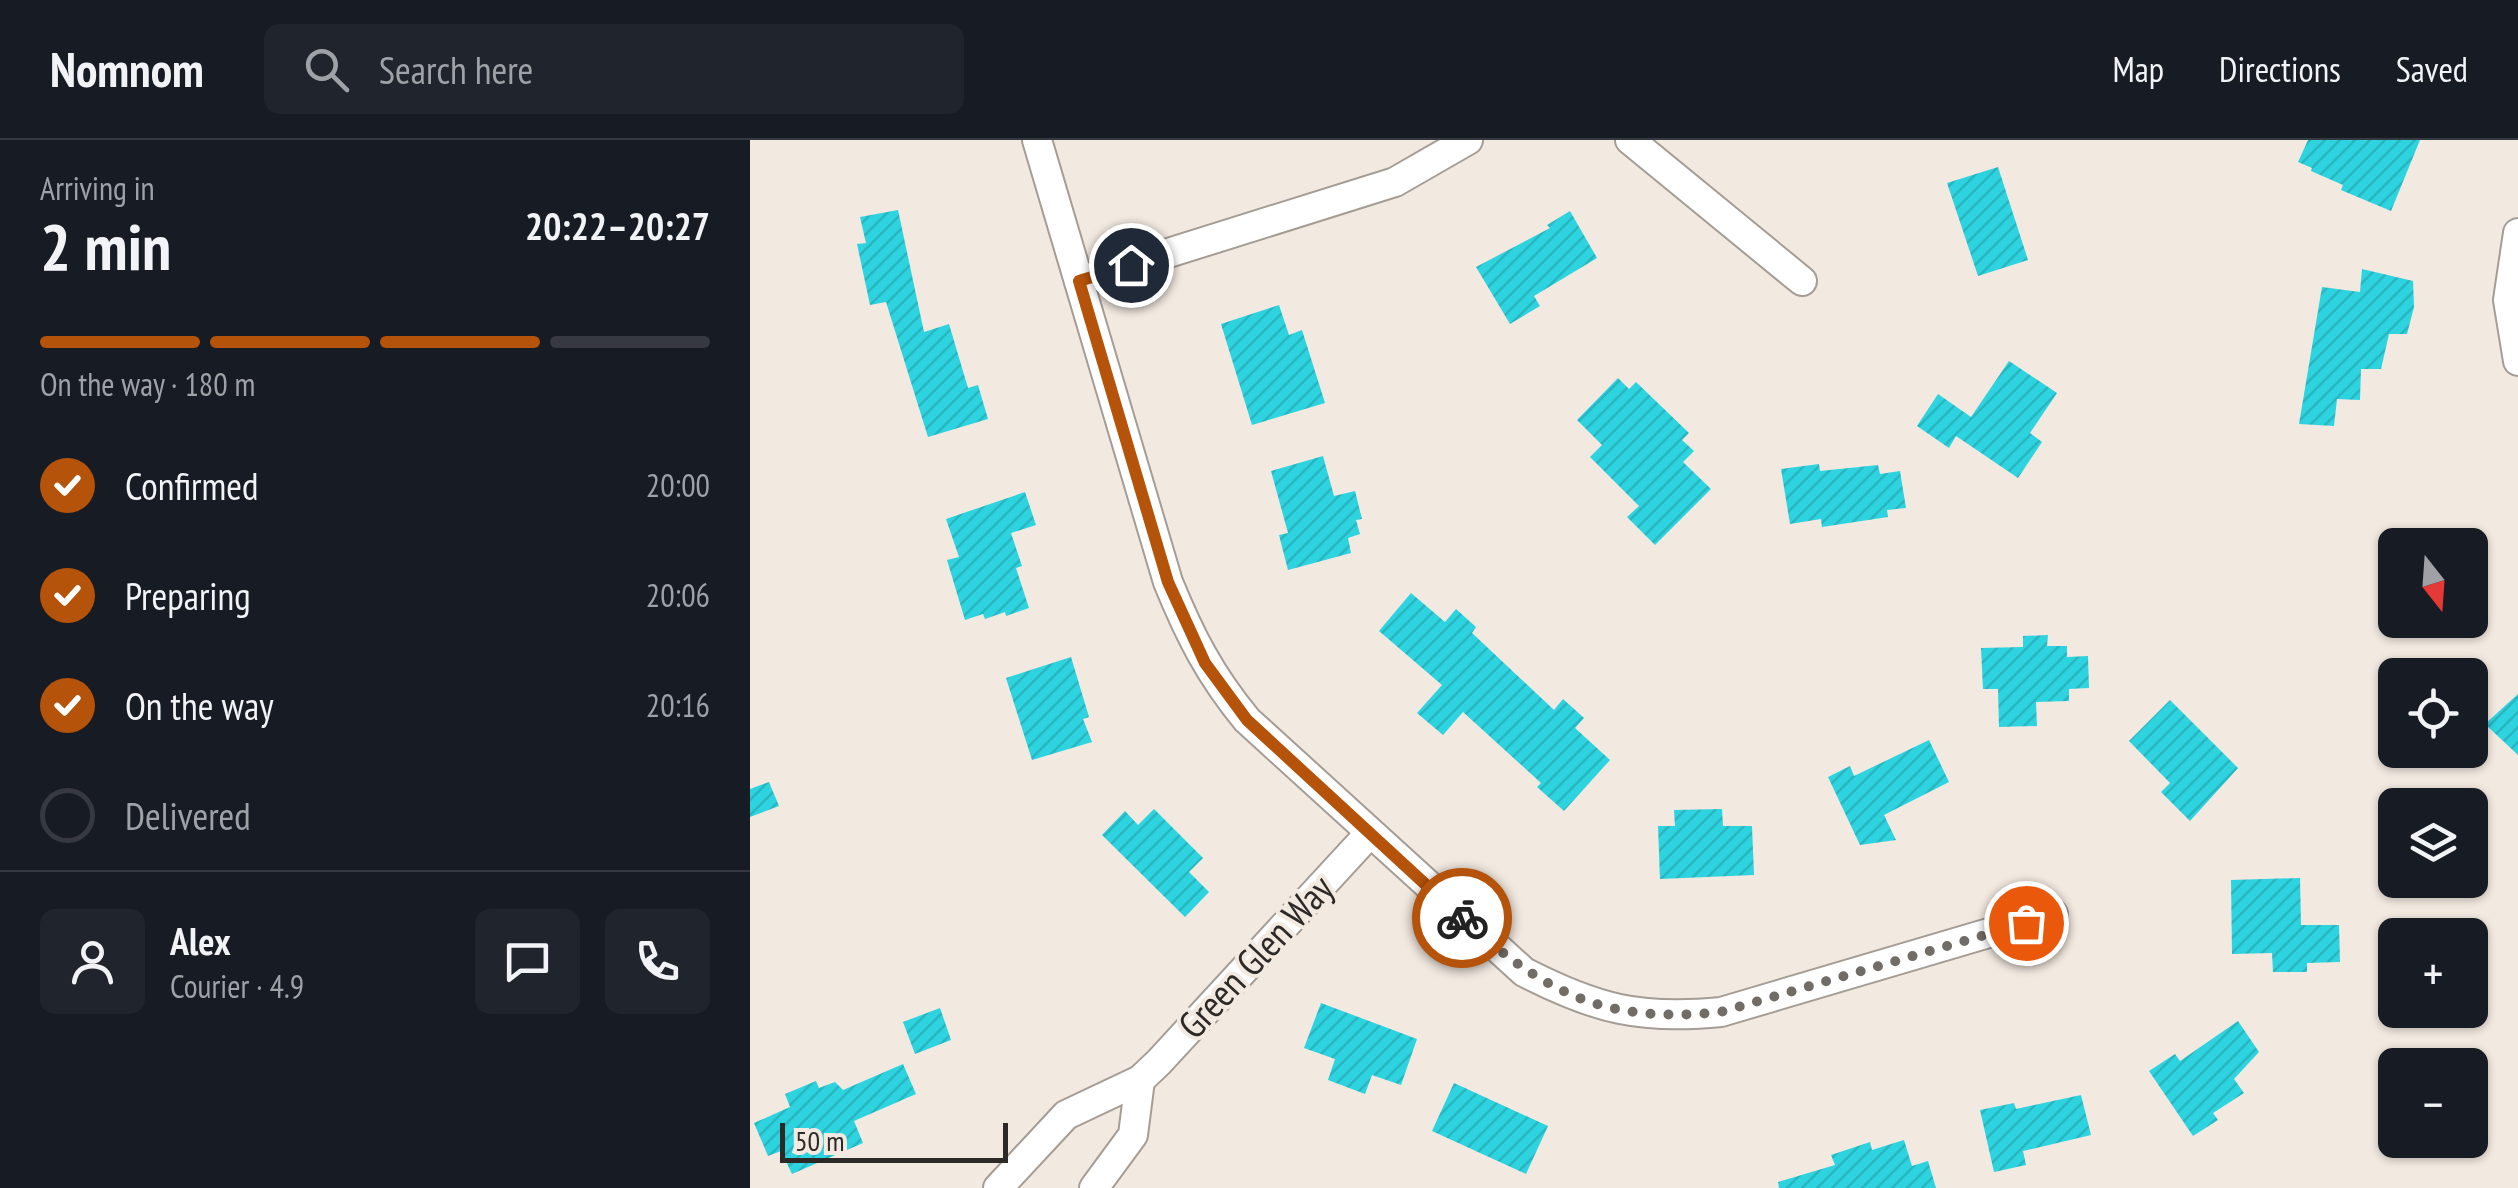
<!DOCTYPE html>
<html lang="en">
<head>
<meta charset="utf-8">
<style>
	:root { --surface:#171b24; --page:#20242c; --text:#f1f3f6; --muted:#9ea1a6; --line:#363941; --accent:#b45309 }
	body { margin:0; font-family:"PT Sans Narrow",sans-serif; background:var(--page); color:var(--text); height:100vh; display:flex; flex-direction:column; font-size:38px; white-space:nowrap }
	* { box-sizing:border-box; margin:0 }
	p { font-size:32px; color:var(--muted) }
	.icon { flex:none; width:55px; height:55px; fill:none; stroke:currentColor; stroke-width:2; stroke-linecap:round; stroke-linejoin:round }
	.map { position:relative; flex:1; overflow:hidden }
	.drawer { display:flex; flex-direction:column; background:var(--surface); width:750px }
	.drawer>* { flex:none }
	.needle { width:65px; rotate:163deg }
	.buttons { position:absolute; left:1628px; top:388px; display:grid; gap:20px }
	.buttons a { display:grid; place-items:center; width:110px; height:110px; border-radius:15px; background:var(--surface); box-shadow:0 2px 8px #0004; font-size:50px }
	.scale { position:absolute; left:30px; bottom:25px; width:228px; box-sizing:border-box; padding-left:10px; border:5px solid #2d2926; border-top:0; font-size:28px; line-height:35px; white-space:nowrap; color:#2d2926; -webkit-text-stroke:8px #f2e9e0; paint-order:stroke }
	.pin { position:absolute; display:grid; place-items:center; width:85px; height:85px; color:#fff; margin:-42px; border:5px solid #fff; border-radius:50%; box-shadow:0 2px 10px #0007 }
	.courier { position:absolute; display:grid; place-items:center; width:100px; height:100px; margin:-50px; border:8px solid #b45309; border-radius:50%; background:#fff; color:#222; box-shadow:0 2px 12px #0007 }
	.overview em { font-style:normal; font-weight:600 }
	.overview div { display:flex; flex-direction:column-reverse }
	.overview { display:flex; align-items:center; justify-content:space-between; height:170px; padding:0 40px }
	h1 { font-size:65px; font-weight:600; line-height:75px }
	.bar { display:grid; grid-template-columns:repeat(4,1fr); gap:15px 10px; align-content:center; height:120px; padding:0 40px }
	.bar i { height:12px; border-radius:8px; background:var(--line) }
	.bar .selected { background:var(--accent) }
	.bar p { grid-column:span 4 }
	.line { display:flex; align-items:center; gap:25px; padding:0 40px; border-top:2px solid var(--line) }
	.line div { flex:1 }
	.round { display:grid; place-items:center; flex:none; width:105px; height:105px; border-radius:15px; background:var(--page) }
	ol { padding:0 40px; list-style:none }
	li { display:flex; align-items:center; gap:30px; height:110px }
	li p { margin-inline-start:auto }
	li .icon { padding:10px; border-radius:50%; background:var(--accent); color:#fff; stroke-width:4 }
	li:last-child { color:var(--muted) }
	li i { width:55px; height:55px; border:5px solid var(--line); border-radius:50% }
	header { display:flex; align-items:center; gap:60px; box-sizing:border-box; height:140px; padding:0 50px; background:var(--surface); border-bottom:2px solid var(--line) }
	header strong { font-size:48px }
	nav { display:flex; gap:55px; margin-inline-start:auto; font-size:35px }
	.search { width:700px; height:90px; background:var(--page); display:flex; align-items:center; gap:25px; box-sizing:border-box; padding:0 35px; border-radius:15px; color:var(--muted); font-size:38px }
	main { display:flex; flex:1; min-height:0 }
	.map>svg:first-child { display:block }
	.building { fill:url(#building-hatch) }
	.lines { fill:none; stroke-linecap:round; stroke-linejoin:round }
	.street-casing { stroke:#a59d95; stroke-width:32 }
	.street { stroke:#fff; stroke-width:28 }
	.done { stroke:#726c67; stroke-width:10; stroke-dasharray:0 18 }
	.route { stroke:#b45309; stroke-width:12 }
	.labels { text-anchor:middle; stroke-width:8; stroke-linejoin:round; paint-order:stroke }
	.street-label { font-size:38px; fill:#2d2926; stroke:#f2e9e0 }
</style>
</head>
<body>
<header>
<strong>Nomnom</strong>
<div class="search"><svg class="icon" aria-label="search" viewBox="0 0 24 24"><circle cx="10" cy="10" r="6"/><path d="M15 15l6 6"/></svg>Search here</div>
<nav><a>Map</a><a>Directions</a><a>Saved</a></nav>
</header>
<main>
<section class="drawer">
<div class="overview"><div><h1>2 min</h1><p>Arriving in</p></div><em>20:22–20:27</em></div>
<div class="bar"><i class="selected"></i><i class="selected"></i><i class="selected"></i><i></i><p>On the way · 180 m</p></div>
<ol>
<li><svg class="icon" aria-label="check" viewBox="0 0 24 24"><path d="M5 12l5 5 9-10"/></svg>Confirmed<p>20:00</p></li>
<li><svg class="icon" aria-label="check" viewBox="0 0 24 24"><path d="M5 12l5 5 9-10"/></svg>Preparing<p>20:06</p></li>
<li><svg class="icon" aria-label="check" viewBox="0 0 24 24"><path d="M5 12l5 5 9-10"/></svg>On the way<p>20:16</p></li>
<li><i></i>Delivered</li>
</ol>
<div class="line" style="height:180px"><a class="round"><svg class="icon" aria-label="person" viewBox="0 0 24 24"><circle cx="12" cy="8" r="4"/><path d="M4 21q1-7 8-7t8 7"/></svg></a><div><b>Alex</b><p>Courier · 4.9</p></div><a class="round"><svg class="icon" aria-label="chat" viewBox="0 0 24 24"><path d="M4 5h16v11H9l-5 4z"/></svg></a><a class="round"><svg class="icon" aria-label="phone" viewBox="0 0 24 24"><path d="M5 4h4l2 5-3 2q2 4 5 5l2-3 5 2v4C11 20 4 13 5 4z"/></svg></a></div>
</section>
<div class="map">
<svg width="1768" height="1048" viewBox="0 0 1768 1048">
	<defs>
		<pattern id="building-hatch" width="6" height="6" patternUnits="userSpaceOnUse" patternTransform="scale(2.5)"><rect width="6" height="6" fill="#2dd4e0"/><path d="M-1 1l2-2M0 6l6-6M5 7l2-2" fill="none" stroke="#28b6c0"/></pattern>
	</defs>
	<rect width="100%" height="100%" fill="#f2e9e0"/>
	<g class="building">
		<polygon points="1558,0 1670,0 1641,71 1591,50 1593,45 1561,31 1562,28 1548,22"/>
		<polygon points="1248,27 1278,120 1228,136 1197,43"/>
		<polygon points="148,70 174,192 199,184 218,248 228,245 238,279 178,297 136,162 120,165 107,104 116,103 110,77"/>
		<polygon points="820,71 847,118 784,156 790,166 760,184 726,127 800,88 797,85"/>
		<polygon points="1612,129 1663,141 1664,167 1657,194 1639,194 1631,229 1611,229 1610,260 1587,259 1584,286 1549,284 1572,147 1610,152"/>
		<polygon points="529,165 539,195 552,190 575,263 502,285 471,184"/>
		<polygon points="1259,221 1307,253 1280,293 1292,302 1268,338 1206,296 1199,308 1167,286 1188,254 1221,277"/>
		<polygon points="868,238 879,249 886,242 939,293 932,300 944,311 933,322 961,349 905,405 877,377 889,366 840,317 852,305 827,280"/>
		<polygon points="573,316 584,356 605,351 612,379 606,380 610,394 598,398 601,413 538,430 529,395 538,393 521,331"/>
		<polygon points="1069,324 1070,331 1128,325 1130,334 1150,331 1156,368 1137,370 1138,377 1072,387 1071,379 1040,384 1031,329"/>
		<polygon points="275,352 286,385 261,393 272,426 266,428 279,468 256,476 255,472 235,479 233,474 215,480 197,420 209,417 196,379"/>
		<polygon points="661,453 695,482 706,469 726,487 722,493 804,570 813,559 834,578 825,588 860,620 814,671 787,647 791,643 713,572 693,595 667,573 692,545 629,491"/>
		<polygon points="1298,495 1297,506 1317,506 1317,517 1338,516 1339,548 1319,549 1319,561 1286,562 1287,586 1249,587 1248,549 1233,549 1231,508 1273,507 1273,496"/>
		<polygon points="321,517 339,577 333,579 342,602 282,620 256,538"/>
		<polygon points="1768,554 1768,615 1735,584"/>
		<polygon points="1420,560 1488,628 1440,681 1411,652 1420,643 1379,601"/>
		<polygon points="1179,600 1199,642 1134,675 1146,700 1110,705 1078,637 1100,626 1104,636"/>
		<polygon points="19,642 29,666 0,677 0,649"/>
		<polygon points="404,669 453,718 439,732 459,752 435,777 352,695 375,671 388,685"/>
		<polygon points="972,669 973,686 1002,686 1004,735 910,739 908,686 925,686 924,670"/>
		<polygon points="1550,738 1551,785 1589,785 1590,822 1557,823 1557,832 1523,832 1522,813 1482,814 1481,740"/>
		<polygon points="571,863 667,899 651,945 622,935 615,954 578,940 585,919 554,908"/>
		<polygon points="190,868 201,900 165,914 153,882"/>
		<polygon points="1488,881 1509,912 1484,939 1494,953 1463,973 1468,980 1443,996 1399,931 1425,914 1430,921"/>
		<polygon points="153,924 166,954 104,981 113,1003 42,1034 31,1011 18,1016 4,983 40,967 35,954 66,941 69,948 85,942 93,950"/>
		<polygon points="704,943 798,986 776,1034 682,991"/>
		<polygon points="1331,955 1341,995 1273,1011 1276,1025 1244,1032 1230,970 1264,963 1266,969"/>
		<polygon points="1154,1000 1162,1026 1178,1021 1186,1048 1029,1048 1028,1042 1085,1025 1081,1015 1120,1002 1122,1010"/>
	</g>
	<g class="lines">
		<defs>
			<g id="street">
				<path d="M287,0L418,442C440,496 460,535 497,580L774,832C846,869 890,880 971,872L1303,774"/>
				<polyline points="880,0 1052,141"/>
				<polyline points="1768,93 1758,160 1768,221"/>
				<polyline points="329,141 645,42 718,0"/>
				<polyline points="248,1048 316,975 390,940 409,922 620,693"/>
				<polyline points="344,1048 383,995 390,940"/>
			</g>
		</defs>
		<use href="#street" class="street-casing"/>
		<use href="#street" class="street"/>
	</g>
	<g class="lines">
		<path class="done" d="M712,778C796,854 855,884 971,872L1276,783"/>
		<polyline class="route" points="381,125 329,141 418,442 455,523 497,580 712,778"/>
	</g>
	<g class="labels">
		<g class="street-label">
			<text transform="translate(506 817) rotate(-47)" y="13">Green Glen Way</text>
		</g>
	</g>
</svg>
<div class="buttons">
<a><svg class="needle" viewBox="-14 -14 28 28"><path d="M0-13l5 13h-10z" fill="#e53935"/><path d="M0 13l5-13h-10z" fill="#9ea1a6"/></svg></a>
<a><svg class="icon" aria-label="locate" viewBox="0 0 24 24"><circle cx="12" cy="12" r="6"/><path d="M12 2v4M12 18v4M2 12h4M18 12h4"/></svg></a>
<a><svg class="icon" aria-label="layers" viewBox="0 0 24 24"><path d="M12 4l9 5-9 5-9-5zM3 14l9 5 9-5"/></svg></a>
<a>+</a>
<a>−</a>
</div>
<div class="scale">50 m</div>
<div class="pin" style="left:1276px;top:783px;background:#ea580c"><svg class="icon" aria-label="bag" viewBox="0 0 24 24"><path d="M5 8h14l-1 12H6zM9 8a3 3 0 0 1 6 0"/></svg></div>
<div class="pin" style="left:381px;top:125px;background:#1f2937"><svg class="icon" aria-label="home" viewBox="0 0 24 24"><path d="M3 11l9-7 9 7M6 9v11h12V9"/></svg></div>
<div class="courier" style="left:712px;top:778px"><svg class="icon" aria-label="bike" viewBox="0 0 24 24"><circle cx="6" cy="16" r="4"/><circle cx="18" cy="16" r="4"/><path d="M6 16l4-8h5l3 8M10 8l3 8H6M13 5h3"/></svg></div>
</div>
</main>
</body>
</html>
